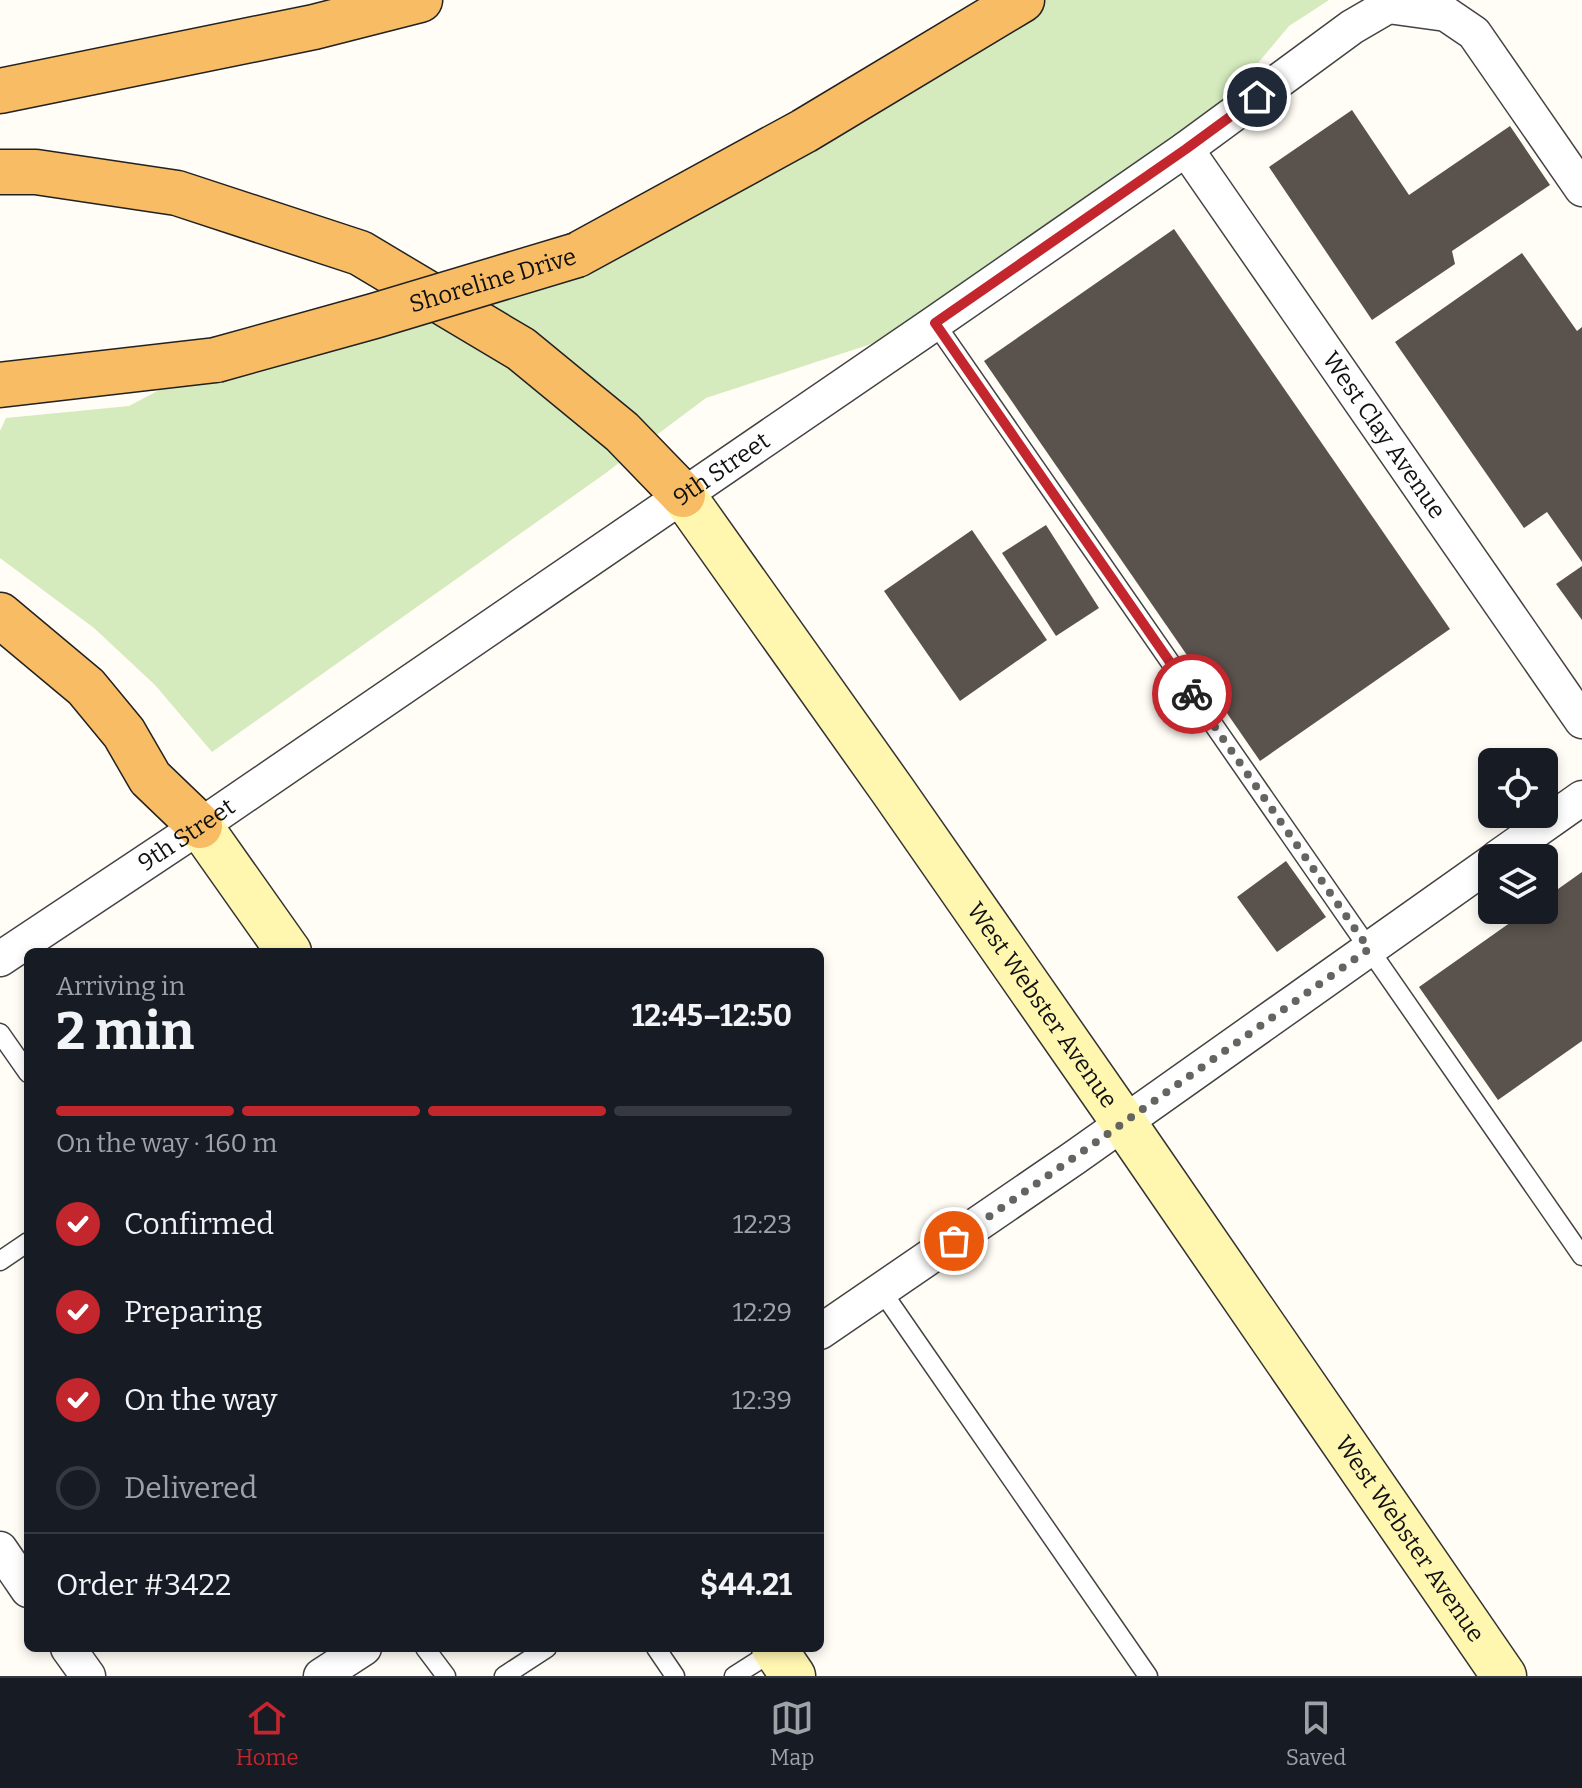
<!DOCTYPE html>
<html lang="en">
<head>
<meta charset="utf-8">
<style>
	:root { --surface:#171b24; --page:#242831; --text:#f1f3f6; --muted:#9ea1a6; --line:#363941; --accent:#c4262e }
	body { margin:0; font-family:Bitter,serif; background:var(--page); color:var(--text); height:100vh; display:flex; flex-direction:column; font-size:30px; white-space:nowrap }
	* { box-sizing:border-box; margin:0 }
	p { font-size:26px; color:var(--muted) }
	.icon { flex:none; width:44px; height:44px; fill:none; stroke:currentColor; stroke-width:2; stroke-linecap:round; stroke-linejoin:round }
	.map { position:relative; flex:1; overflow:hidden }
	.sheet { position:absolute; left:24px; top:948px; width:800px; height:704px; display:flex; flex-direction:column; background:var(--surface); border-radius:12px; box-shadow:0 4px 12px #0003 }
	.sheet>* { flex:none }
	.buttons { position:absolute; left:1478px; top:748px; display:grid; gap:16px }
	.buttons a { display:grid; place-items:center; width:80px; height:80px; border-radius:12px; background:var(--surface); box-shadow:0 4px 12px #0003; font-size:40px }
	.pin { position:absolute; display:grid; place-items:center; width:68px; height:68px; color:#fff; margin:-34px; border:4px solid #fff; border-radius:50%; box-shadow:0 2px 8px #0007 }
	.courier { position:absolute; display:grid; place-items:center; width:80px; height:80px; margin:-40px; border:6px solid #c4262e; border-radius:50%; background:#fff; color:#222; box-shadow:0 2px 10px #0007 }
	.summary em { font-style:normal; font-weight:700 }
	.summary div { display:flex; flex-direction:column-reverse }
	.summary { display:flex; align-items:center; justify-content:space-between; height:136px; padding:0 32px }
	h1 { font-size:52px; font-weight:700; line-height:60px }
	.bar { display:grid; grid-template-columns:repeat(4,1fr); gap:12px 8px; align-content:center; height:96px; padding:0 32px }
	.bar i { height:10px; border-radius:6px; background:var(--line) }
	.bar .active { background:var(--accent) }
	.bar p { grid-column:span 4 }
	.line { display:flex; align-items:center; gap:20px; padding:0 32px; border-top:2px solid var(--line) }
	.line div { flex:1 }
	ol { padding:0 32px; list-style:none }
	li { display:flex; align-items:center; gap:24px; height:88px }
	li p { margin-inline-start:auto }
	li .icon { padding:8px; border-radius:50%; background:var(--accent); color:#fff; stroke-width:4 }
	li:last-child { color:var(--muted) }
	li i { width:44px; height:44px; border:4px solid var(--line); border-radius:50% }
	.dock { display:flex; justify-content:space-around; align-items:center; height:112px; border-top:2px solid var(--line); background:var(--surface); font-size:22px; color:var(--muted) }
	.dock a { display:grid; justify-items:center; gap:4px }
	.dock .active { color:var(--accent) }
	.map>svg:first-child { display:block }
	.green { fill:#d5ebbd }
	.building { fill:#5a524d }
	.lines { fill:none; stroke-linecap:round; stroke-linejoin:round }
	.service-casing { stroke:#444; stroke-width:21 }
	.minor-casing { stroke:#444; stroke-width:37 }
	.secondary-casing { stroke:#333; stroke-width:47 }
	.trunk-casing { stroke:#222; stroke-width:47 }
	.service { stroke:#fff; stroke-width:18 }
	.minor { stroke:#fff; stroke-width:34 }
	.secondary { stroke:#fff6b0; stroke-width:44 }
	.trunk { stroke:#f7bc64; stroke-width:44 }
	.trunk-bridge-casing { stroke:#222; stroke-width:47; stroke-linecap:butt }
	.trunk-bridge { stroke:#f7bc64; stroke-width:44 }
	.done { stroke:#646461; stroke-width:8; stroke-dasharray:0 14.4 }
	.route { stroke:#c4262e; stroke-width:10 }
	.labels { text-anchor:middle; stroke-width:8; stroke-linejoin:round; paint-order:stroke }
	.street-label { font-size:24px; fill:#111; stroke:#fff }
</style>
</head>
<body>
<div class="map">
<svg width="1582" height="1676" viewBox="0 0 1582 1676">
	<rect width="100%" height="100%" fill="#fffdf5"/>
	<polygon class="green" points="1022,0 1329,0 1289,26 1186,149 935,323 706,398 603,475 212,752 155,685 94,628 0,558 0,431 6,418 129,406 216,360 577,255"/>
	<g class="building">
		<polygon points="1352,110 1409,195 1510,126 1550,185 1452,251 1455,264 1372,320 1269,167"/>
		<polygon points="1174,229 1450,629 1260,761 984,361"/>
		<polygon points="1522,253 1577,331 1582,327 1582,562 1547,512 1524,528 1395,342"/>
		<polygon points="1046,525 1099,608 1056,636 1002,553"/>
		<polygon points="972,530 1047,640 960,701 884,591"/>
		<polygon points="1582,566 1582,620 1556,584"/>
		<polygon points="1286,861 1326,917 1277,952 1237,897"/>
		<polygon points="1582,872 1582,1041 1498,1100 1419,987 1528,910 1544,910 1544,899"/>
	</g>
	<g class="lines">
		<defs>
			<g id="service">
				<polyline points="935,323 1582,1256"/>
				<polyline points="0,1033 28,1073"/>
				<polyline points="0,1261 28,1242"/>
				<polyline points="881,1290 1148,1676"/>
				<polyline points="425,1648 446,1676"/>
				<polyline points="656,1648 675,1676"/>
				<polyline points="504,1676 547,1648"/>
				<polyline points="734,1676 775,1650"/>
			</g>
			<g id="minor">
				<path id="s1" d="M1186,149L1582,721"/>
				<polyline points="1497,858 1582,798"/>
				<path id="s2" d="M0,959L200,826L935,323L1186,149L1352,27L1388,6L1446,14L1474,33L1582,189"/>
				<polyline points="820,1332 1074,1158 1492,862"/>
				<polyline points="0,1549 28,1590"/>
				<polyline points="68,1648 88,1676"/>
				<polyline points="321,1676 364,1648"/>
			</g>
			<g id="secondary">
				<path id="s3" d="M683,495L893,791L1124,1123L1504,1676"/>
				<polyline points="200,826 289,952"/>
				<polyline points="774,1648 793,1676"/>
			</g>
			<g id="trunk">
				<polyline points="0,91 314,27 420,0"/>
				<polyline points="0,172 36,172 177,193 360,253 521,349 622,432 683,495"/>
				<polyline points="577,255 804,131 1022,0"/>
				<polyline points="0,385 216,360"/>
				<polyline points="0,615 86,687 124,733 150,778 200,826"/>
			</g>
		</defs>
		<use href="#service" class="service-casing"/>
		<use href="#minor" class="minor-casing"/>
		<use href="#secondary" class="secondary-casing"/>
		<use href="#trunk" class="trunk-casing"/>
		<use href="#service" class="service"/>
		<use href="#minor" class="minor"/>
		<use href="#secondary" class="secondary"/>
		<use href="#trunk" class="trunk"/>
		<defs>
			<g id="trunk-bridge">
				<path id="s4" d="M216,360L374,316L577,255"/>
			</g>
		</defs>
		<use href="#trunk-bridge" class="trunk-bridge-casing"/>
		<use href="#trunk-bridge" class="trunk-bridge"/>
	</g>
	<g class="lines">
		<polyline class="done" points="954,1241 1099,1140 1369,949 1192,694"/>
		<polyline class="route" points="1192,694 935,323 1186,149 1257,97"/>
	</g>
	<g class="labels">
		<g class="street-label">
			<text dy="8" stroke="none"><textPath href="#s4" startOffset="288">Shoreline Drive</textPath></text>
			<text dy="8" stroke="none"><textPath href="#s1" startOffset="348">West Clay Avenue</textPath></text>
			<text dy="8" stroke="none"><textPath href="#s2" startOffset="872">9th Street</textPath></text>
			<text dy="8" stroke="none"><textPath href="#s2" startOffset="224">9th Street</textPath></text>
			<text dy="8" stroke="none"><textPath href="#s3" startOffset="624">West Webster Avenue</textPath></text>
			<text dy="8" stroke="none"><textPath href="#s3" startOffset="1272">West Webster Avenue</textPath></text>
		</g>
	</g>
</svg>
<div class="buttons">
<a><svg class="icon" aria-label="locate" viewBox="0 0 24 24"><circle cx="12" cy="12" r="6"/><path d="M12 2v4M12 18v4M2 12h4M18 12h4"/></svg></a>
<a><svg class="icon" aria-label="layers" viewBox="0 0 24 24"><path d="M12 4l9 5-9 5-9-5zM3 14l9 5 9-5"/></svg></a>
</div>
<div class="pin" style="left:954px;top:1241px;background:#ea580c"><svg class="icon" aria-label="bag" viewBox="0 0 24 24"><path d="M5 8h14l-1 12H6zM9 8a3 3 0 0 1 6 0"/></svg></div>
<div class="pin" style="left:1257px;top:97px;background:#1f2937"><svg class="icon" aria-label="home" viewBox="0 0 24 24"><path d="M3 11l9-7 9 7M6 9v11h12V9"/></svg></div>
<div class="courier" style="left:1192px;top:694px"><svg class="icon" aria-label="bike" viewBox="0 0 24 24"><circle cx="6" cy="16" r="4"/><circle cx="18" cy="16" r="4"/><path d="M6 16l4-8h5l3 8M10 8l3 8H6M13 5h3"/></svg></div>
<section class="sheet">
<div class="summary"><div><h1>2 min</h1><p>Arriving in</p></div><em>12:45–12:50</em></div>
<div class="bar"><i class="active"></i><i class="active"></i><i class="active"></i><i></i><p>On the way · 160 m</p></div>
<ol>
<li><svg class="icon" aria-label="check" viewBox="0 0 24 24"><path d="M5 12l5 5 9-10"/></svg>Confirmed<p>12:23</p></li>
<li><svg class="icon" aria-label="check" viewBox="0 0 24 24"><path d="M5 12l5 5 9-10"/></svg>Preparing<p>12:29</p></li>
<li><svg class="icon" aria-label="check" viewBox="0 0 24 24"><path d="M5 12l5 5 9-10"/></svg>On the way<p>12:39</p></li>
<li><i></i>Delivered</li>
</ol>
<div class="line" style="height:104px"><div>Order #3422</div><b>$44.21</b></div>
</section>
</div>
<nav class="dock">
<a class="active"><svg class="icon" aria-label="home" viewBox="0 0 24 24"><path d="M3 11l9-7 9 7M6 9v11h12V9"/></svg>Home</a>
<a><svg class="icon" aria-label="map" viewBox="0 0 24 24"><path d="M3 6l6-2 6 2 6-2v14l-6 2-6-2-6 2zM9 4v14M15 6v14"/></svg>Map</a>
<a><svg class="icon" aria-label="saved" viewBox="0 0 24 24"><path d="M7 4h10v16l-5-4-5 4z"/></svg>Saved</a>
</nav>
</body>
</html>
